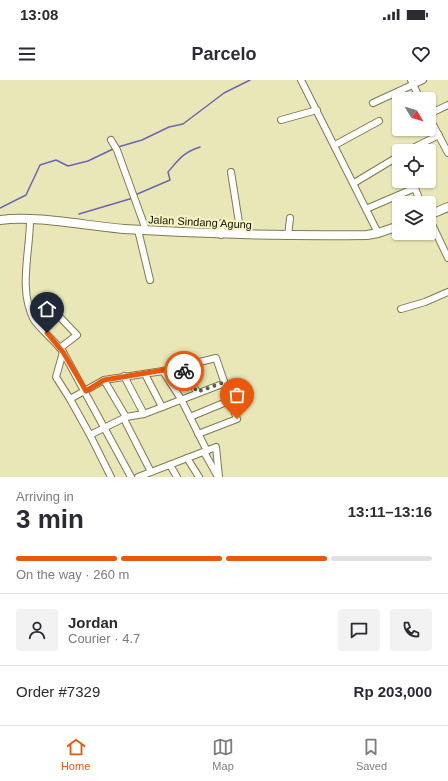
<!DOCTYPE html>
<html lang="en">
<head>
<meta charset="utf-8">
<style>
	:root { --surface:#fff; --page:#f2f2f3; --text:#2b2b33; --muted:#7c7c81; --line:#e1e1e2; --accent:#ea580c }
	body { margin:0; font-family:Arial,sans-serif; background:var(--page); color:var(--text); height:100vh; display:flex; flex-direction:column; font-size:15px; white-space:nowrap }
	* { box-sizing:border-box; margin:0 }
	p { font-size:13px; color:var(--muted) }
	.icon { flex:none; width:22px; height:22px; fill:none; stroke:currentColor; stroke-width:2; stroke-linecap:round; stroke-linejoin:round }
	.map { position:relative; height:397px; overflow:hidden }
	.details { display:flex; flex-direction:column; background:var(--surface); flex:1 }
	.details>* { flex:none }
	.needle { width:26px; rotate:128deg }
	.fabs { position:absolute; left:392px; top:12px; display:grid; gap:8px }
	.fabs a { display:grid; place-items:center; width:44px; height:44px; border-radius:4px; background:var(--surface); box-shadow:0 1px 3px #0004; font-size:20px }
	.pin { position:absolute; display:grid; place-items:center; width:34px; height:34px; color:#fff; margin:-41px -17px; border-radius:50% 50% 50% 0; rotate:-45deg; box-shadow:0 0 4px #0007 }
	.pin .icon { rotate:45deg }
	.courier { position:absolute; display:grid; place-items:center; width:40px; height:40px; margin:-20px; border:3px solid #ea580c; border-radius:50%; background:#fff; color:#222; box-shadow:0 1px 5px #0007 }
	.summary em { font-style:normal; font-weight:700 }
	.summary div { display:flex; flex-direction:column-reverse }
	.summary { display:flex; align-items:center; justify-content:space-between; height:68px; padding:0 16px }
	h1 { font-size:26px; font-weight:700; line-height:30px }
	.bar { display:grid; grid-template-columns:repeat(4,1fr); gap:6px 4px; align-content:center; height:48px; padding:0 16px }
	.bar i { height:5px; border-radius:3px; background:var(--line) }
	.bar .current { background:var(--accent) }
	.bar p { grid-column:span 4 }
	.line { display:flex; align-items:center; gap:10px; padding:0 16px; border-top:1px solid var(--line) }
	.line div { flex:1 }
	.round { display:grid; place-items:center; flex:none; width:42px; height:42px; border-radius:4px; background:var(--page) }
	.status { display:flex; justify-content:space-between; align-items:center; height:28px; padding:0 20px; background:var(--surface); direction:ltr }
	.status svg { height:11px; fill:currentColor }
	header { display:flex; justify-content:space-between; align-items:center; height:52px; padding:0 16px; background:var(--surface); font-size:18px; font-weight:700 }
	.menu { display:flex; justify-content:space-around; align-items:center; height:56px; border-top:1px solid var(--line); background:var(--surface); font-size:11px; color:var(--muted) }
	.menu a { display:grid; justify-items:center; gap:2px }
	.menu .current { color:var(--accent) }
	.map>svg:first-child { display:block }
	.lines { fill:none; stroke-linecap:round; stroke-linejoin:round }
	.stream { stroke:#6d65b2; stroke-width:1.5 }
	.minor-casing { stroke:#7e7b4f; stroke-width:8 }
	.major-casing { stroke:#7e7b4f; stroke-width:10 }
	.minor { stroke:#fff; stroke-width:6 }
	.major { stroke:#fff; stroke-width:8 }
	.done { stroke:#5e5c42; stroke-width:4; stroke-dasharray:0 7.2 }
	.route { stroke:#ea580c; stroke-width:5 }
	.labels { text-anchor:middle; stroke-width:4; stroke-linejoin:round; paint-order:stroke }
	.street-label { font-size:11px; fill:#131102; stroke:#f7f5c4 }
</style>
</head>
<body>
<div class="status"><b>13:08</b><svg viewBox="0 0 49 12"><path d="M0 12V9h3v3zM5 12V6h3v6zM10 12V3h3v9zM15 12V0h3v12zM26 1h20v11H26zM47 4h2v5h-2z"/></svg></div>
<header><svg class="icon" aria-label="menu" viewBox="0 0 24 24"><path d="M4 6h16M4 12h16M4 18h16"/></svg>Parcelo<svg class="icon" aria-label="heart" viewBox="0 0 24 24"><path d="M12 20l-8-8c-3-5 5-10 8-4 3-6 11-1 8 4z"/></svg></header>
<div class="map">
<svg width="448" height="397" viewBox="0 0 448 397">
	<rect width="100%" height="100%" fill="#e9e7b8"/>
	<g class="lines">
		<g class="stream">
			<polyline points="118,67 142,60 169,47 183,44 224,13 250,0"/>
			<path d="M135,115L170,100L168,92C179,79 184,72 200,67"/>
			<polyline points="0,128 26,115 40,85 56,80 68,86 88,81 113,69"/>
			<polyline points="79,134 133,118"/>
		</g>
		<defs>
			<g id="minor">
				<polyline points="301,0 378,153"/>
				<polyline points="411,0 420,19"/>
				<polyline points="373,23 423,0"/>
				<polyline points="429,34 448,25"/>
				<polyline points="429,37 448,73"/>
				<polyline points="281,40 317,30"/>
				<polyline points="111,60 117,70 146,150"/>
				<polyline points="335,65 379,41"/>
				<polyline points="407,71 439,55"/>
				<polyline points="231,92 241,155"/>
				<polyline points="412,101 421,123"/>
				<polyline points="354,103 399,76"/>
				<polyline points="366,129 415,108"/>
				<polyline points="429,138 448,178"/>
				<path d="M30,140C30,172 18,210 34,240C39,248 56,262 63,272L131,397"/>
				<polyline points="138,150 150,200"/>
				<polyline points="221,155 222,143"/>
				<polyline points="288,156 290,138"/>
				<polyline points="30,229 56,233 77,255 60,268"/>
				<polyline points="401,229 425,222 448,212"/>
				<polyline points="63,272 56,297 70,319"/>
				<polyline points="182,287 197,312"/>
				<polyline points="163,291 216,278 237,339 198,354"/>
				<polyline points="145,294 162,327"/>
				<polyline points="124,296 144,334"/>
				<polyline points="104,300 126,337"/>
				<polyline points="190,337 231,320"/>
				<polyline points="124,339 151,392"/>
				<polyline points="90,355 70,319 104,300 163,291 181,319 207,371"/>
				<polyline points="204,372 218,397"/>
				<polyline points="187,378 199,397"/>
				<polyline points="170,385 177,397"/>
				<polyline points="111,397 90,355 126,337 144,334 225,303"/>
				<polyline points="138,397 216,367 219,397"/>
			</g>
			<g id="major">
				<polyline points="429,135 448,127"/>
				<path d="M0,140C36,135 86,146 124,149C205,154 285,156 367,155L378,153L399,146"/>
			</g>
		</defs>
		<use href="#minor" class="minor-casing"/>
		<use href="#major" class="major-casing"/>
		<use href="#minor" class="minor"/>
		<use href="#major" class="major"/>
	</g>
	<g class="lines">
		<polyline class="done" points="184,291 197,312 225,302 237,339"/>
		<polyline class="route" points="47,253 63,272 86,311 104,300 182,287 184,291"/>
	</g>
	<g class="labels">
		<g class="street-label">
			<text transform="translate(200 142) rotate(3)" y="4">Jalan Sindang Agung</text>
		</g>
	</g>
</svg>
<div class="fabs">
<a><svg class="needle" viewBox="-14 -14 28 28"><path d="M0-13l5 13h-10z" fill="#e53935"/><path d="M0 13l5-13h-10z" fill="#7c7c81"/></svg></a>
<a><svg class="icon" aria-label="locate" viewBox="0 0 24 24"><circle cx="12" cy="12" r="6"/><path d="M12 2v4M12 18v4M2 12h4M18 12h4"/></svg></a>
<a><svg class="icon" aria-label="layers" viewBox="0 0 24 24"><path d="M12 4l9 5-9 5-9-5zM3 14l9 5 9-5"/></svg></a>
</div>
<div class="pin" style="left:237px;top:339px;background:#ea580c"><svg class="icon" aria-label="bag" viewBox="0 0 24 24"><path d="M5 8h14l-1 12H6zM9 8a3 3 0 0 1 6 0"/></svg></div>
<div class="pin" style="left:47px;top:253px;background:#1f2937"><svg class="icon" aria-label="home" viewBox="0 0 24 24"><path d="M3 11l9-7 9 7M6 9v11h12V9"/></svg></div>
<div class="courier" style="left:184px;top:291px"><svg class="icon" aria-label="bike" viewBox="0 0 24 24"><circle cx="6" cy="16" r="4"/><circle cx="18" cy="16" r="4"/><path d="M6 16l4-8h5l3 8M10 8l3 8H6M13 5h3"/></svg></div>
</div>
<section class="details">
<div class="summary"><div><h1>3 min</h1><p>Arriving in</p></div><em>13:11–13:16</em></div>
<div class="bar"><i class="current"></i><i class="current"></i><i class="current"></i><i></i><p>On the way · 260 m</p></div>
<div class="line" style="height:72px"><a class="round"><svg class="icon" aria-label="person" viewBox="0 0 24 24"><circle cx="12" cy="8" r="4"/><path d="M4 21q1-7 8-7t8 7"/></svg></a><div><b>Jordan</b><p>Courier · 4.7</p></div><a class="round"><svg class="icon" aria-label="chat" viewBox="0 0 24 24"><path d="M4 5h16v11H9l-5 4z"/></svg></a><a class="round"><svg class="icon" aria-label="phone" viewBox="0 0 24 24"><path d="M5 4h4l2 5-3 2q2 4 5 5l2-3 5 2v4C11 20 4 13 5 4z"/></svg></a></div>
<div class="line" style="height:52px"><div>Order #7329</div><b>Rp 203,000</b></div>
</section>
<nav class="menu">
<a class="current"><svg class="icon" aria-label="home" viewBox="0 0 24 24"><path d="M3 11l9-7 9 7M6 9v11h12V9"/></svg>Home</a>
<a><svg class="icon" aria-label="map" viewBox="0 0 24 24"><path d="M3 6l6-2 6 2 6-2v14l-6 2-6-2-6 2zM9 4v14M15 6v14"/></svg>Map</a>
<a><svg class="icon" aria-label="saved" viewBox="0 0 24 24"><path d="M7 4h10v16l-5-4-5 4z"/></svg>Saved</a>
</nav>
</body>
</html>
